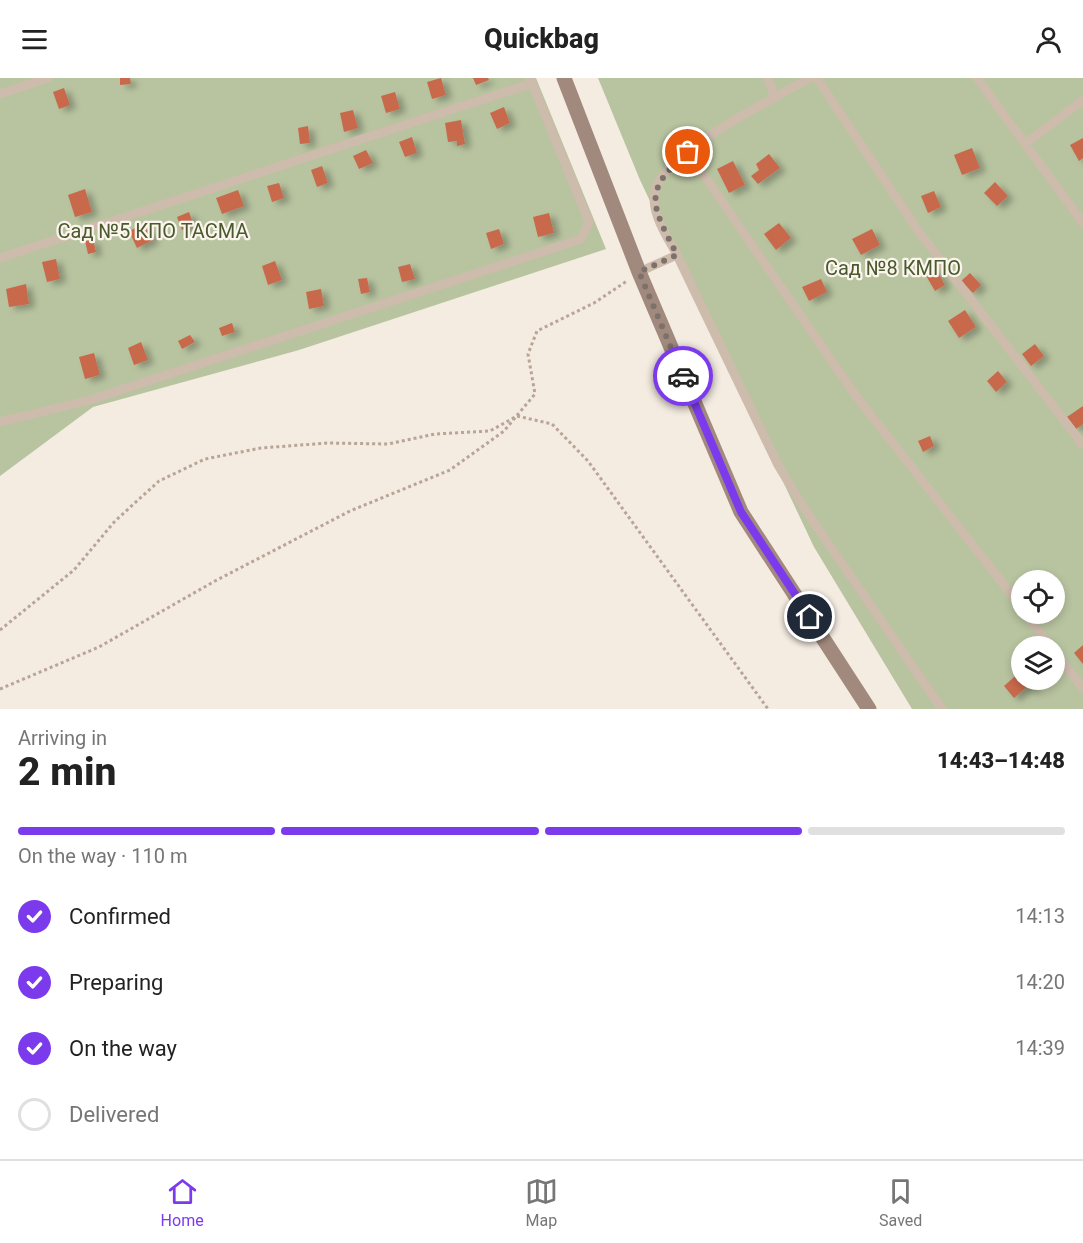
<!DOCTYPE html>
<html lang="en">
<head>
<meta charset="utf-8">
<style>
	:root { --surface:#fff; --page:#f6f6f6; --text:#222; --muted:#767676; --line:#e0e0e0; --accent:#7c3aed }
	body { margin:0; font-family:Roboto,sans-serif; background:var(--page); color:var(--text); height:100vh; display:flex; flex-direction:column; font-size:22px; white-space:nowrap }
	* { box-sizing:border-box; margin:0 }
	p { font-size:20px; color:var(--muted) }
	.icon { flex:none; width:33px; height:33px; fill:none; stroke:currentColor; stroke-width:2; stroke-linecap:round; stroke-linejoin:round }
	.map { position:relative; height:631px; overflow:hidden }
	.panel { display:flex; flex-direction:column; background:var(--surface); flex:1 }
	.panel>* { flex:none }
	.controls { position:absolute; left:1011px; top:492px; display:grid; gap:12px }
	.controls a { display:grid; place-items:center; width:54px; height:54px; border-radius:50%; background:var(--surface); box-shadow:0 3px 9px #0003; font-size:30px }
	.pin { position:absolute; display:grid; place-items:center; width:51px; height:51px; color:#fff; margin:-26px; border:3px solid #fff; border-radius:50%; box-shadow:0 2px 6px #0007 }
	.courier { position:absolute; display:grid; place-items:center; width:60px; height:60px; margin:-30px; border:4px solid #7c3aed; border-radius:50%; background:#fff; color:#222; box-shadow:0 2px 8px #0007 }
	.headline em { font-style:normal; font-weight:800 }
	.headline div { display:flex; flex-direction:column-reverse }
	.headline { display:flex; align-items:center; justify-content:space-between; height:102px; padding:0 18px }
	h1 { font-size:39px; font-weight:800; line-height:45px }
	.bar { display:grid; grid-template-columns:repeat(4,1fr); gap:9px 6px; align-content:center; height:72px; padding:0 18px }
	.bar i { height:8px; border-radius:4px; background:var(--line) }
	.bar .on { background:var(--accent) }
	.bar p { grid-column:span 4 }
	ol { padding:0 18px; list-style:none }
	li { display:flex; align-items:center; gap:18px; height:66px }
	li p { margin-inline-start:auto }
	li .icon { padding:6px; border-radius:50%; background:var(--accent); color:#fff; stroke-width:4 }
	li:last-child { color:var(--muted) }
	li i { width:33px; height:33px; border:3px solid var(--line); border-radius:50% }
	header { display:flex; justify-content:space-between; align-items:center; height:78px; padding:0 18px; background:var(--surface); font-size:27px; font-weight:800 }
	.tabs { display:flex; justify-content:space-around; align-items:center; height:84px; border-top:2px solid var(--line); background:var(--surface); font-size:16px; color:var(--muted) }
	.tabs a { display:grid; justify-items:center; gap:3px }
	.tabs .on { color:var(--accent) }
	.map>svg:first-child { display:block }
	.green { fill:#b8c4a0; fill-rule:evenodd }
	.building { fill:#c8694b; filter:url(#shadow) }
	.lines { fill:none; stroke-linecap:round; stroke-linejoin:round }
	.path { stroke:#b9a596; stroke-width:3; stroke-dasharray:3 3; stroke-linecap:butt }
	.lane { stroke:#cdbbac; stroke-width:9 }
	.secondary { stroke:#a18a7d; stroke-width:15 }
	.done { stroke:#7c716b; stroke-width:6; stroke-dasharray:0 10.8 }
	.route { stroke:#7c3aed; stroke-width:8 }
	.labels { text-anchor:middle; stroke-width:4.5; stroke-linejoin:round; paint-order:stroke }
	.park-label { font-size:20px; fill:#4a5a2e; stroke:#fbf5ee }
</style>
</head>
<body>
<header><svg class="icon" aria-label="menu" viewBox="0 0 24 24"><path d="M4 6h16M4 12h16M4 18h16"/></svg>Quickbag<svg class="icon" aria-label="person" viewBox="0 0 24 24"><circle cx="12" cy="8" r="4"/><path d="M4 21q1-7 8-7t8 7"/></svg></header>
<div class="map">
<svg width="1083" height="631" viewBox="0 0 1083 631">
	<defs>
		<filter id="shadow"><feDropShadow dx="6" dy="3.5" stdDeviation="3" flood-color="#0004"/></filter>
	</defs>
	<rect width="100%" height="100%" fill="#f4ebe1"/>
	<g class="green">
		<polygon points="0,0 536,0 606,171 299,272 93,329 0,398"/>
		<path d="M598,0H1083V631H912L814,469L640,102ZM1022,502H1054V536H1022ZM1022,568H1054V602H1022Z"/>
	</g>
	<g class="building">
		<polygon points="120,0 130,0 131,6 120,7"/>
		<polygon points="441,0 446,17 432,21 427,4"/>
		<polygon points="473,0 488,0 489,2 476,7"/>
		<polygon points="64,10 70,27 59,31 53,14"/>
		<polygon points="395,14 400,31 386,35 381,18"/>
		<polygon points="504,29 510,45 497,51 490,35"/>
		<polygon points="353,32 358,50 344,54 340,35"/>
		<polygon points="461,42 465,66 457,68 457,63 448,64 445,45"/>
		<polygon points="308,48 310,65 300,66 298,50"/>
		<polygon points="412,59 417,75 405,79 399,64"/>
		<polygon points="1083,60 1083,80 1079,83 1070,67"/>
		<polygon points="972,70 980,90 962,97 954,77"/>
		<polygon points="366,72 373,85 359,91 353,78"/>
		<polygon points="769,76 780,90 758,106 751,98 759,92 756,86"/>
		<polygon points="733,83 745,107 729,115 717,91"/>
		<polygon points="322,88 328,105 317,109 311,92"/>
		<polygon points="995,104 1008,118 997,128 984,115"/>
		<polygon points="279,105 284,120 272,124 267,108"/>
		<polygon points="85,111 92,134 75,139 68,117"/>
		<polygon points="238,112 244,128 222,136 216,120"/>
		<polygon points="934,113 941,129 928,135 921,118"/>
		<polygon points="189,134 194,148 182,152 177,139"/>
		<polygon points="549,135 554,155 538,159 533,139"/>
		<polygon points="779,145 791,160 776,172 764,156"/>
		<polygon points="140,148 143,154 148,151 153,162 137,170 129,153"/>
		<polygon points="499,151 504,166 491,171 486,155"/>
		<polygon points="872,151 880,167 861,177 852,161"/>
		<polygon points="93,161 96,174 88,176 85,163"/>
		<polygon points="56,181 60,201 47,204 42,184"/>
		<polygon points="275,183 282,202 268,207 262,188"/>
		<polygon points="410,186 415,201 402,204 398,189"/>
		<polygon points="936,191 945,207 935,213 925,196"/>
		<polygon points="970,195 981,207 973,215 961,203"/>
		<polygon points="367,200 370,214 361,216 358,201"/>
		<polygon points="821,201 827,214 809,223 802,209"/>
		<polygon points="26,206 29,226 9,229 6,211"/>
		<polygon points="321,211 324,228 309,231 306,214"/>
		<polygon points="965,232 976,249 959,260 948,243"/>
		<polygon points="232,245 235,254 222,258 219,250"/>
		<polygon points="190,257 195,264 182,271 178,263"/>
		<polygon points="141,264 148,282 134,287 128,270"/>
		<polygon points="1035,266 1044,278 1031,288 1022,276"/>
		<polygon points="94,275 100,297 85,301 79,279"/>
		<polygon points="998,293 1007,304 996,314 987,303"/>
		<polygon points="1083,328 1083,346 1076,351 1067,339"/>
		<polygon points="930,358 934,368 923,374 918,363"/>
		<polygon points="1083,567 1083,586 1074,575"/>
		<polygon points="1022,592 1022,602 1029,602 1034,610 1032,612 1028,608 1014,620 1004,608"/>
	</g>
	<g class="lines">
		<g class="path">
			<polyline points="0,552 74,492 115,443 159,403 205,381 261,370 328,365 388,366 435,356 490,353 517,338 552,346 588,383 768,631"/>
			<polyline points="0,611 99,569 215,503 350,433 450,392 504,353 535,316 528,276 537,253 594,225 627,203"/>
		</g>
		<g class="lane">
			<polyline points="768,0 775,20"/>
			<polyline points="817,0 919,154 1083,367"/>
			<polyline points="977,0 1083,145"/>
			<polyline points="0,16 48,0"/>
			<polyline points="1025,66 1083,22"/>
			<polyline points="688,74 856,318 1022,530"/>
			<polyline points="677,177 778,387 804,430 942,631"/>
			<polyline points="0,180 533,5"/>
			<path d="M639,194L677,177C667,158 650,135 655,112C664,74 775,20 810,0"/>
			<polyline points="0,344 90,322 581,161 589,144 530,0"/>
			<polyline points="1025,536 1051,568"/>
			<polyline points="1054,573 1083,610"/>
		</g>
		<polyline class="secondary" points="564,0 639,194 741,434 869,631"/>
	</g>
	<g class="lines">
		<path class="done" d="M683,298L639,194L677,177C652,127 641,114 688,74"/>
		<polyline class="route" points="683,298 741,434 810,539"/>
	</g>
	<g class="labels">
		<g class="park-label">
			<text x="153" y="160">Сад №5 КПО ТАСМА</text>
			<text x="893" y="197">Сад №8 КМПО</text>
		</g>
	</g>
</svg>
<div class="controls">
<a><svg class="icon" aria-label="locate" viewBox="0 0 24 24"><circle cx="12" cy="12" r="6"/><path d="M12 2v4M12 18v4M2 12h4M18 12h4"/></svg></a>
<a><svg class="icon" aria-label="layers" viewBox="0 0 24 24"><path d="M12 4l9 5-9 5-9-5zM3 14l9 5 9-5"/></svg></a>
</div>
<div class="pin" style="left:688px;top:74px;background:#ea580c"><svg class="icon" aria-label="bag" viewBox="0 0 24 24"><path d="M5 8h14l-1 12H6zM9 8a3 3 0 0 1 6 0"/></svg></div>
<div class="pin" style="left:810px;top:539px;background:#1f2937"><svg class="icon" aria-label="home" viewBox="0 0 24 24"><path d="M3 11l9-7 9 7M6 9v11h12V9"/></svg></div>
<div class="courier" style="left:683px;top:298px"><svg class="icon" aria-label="car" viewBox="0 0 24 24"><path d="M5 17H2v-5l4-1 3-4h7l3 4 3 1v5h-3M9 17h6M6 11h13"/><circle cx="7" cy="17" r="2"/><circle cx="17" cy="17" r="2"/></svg></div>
</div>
<section class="panel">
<div class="headline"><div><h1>2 min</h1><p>Arriving in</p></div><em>14:43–14:48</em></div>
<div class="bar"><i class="on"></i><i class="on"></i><i class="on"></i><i></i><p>On the way · 110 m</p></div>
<ol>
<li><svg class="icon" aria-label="check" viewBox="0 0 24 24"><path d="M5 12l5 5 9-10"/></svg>Confirmed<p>14:13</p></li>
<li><svg class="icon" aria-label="check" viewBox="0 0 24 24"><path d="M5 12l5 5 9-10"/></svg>Preparing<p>14:20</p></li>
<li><svg class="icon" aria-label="check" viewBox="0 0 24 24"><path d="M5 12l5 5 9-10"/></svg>On the way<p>14:39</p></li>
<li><i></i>Delivered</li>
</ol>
</section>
<nav class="tabs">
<a class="on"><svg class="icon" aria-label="home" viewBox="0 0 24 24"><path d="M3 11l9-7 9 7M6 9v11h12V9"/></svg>Home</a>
<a><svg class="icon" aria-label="map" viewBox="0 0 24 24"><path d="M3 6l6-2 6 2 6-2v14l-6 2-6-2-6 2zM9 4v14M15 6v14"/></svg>Map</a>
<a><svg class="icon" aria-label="saved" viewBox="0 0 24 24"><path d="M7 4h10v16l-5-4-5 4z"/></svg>Saved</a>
</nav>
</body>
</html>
